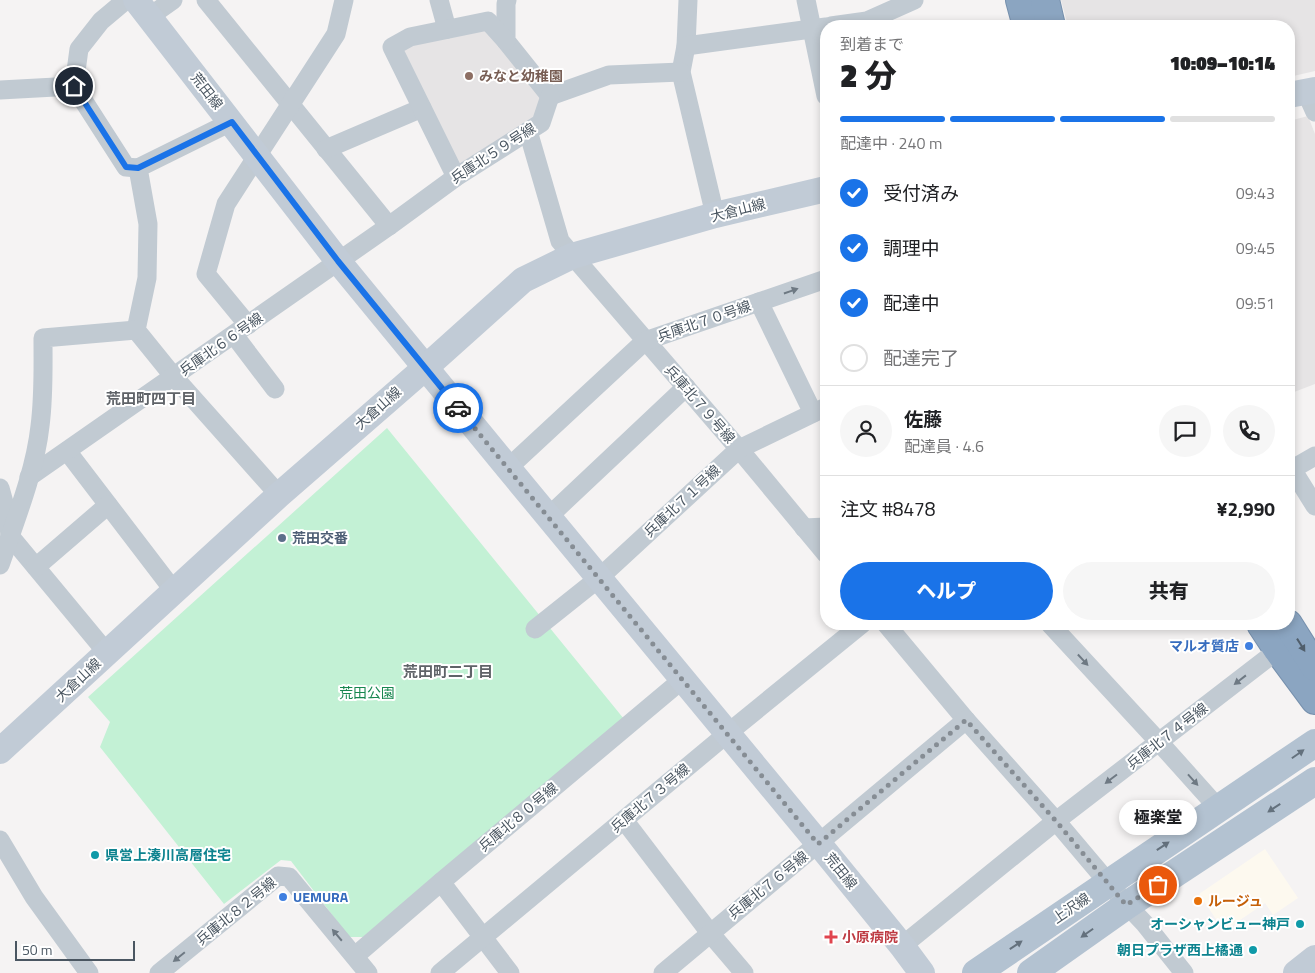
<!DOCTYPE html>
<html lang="ja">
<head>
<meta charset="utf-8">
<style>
	:root { --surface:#fff; --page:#f6f6f6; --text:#202124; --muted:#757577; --line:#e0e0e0; --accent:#1a73e8 }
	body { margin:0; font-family:"Titillium Web","Noto Sans JP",sans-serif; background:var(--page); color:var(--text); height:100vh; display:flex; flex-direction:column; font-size:19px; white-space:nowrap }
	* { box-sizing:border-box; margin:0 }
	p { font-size:16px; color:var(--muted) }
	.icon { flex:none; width:28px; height:28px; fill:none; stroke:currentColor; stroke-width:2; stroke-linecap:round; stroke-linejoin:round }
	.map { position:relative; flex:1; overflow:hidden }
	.side { position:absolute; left:820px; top:20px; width:475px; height:610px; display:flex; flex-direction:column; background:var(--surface); border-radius:20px; box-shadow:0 2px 8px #0003 }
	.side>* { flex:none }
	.scale { position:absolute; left:15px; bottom:12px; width:120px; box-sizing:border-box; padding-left:5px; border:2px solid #4a5661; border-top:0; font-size:14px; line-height:18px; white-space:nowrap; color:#4a5661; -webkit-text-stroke:4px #fff; paint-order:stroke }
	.pin { position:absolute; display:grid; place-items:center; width:42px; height:42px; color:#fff; margin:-21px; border:2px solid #fff; border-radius:50%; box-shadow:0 1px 5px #0007 }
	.courier { position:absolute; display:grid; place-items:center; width:50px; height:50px; margin:-25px; border:4px solid #1a73e8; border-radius:50%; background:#fff; color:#222; box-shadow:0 1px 6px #0007 }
	.bubble { position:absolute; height:35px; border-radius:18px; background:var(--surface); box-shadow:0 2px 8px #0003; font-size:16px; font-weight:800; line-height:35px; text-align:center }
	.overview em { font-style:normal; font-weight:800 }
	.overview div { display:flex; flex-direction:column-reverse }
	.overview { display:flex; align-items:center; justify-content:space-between; height:85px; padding:0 20px }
	h1 { font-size:32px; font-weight:800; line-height:38px }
	.bar { display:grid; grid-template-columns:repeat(4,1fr); gap:8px 5px; align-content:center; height:60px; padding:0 20px }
	.bar i { height:6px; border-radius:4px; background:var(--line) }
	.bar .current { background:var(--accent) }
	.bar p { grid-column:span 4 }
	.line { display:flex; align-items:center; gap:12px; padding:0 20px; border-top:1px solid var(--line) }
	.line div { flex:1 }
	.round { display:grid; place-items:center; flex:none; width:52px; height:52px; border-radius:26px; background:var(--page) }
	ol { padding:0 20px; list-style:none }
	li { display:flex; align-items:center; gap:15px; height:55px }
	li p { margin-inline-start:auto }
	li .icon { padding:5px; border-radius:50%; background:var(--accent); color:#fff; stroke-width:4 }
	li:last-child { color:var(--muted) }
	li i { width:28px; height:28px; border:2px solid var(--line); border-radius:50% }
	.primary-button { display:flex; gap:10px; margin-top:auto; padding:10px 20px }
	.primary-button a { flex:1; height:58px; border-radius:30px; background:var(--accent); color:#fff; font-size:20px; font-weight:800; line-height:58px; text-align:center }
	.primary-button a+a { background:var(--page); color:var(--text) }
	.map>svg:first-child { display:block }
	.commercial { fill:#fdf9ef }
	.education { fill:#e6e4e5 }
	.green { fill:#c3f1d5 }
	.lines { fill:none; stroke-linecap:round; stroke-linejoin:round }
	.highway-casing { stroke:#7690ad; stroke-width:30 }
	.street { stroke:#c1cad2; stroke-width:19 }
	.secondary { stroke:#c1cbd6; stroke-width:26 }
	.primary { stroke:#b3c2d1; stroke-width:28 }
	.highway { stroke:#8ba5c1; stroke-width:28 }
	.oneway { fill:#6e7983 }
	.oneway2 { fill:#505e6b }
	.oneway3 { fill:#64717d }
	.done { stroke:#868d94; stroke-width:5; stroke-dasharray:0 9 }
	.route { stroke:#1a73e8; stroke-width:6 }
	.education-dot { fill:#8d6e63; stroke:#fff; stroke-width:2 }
	.service-dot { fill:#5c6f8a; stroke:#fff; stroke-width:2 }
	.shop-dot { fill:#3f7fe0; stroke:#fff; stroke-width:2 }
	.culture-dot { fill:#0f9aa8; stroke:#fff; stroke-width:2 }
	.food-dot { fill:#e8710a; stroke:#fff; stroke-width:2 }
	.health-dot { fill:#e0444e; stroke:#fff; stroke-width:2 }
	.labels { text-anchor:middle; stroke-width:4; stroke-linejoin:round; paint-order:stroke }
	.education-label { font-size:14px; font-weight:bold; fill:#785e54; stroke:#fff; text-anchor:start }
	.street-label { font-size:14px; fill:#4a5661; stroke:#fff }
	.service-label { font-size:14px; font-weight:bold; fill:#4e5e75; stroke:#fff; text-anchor:start }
	.shop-label { font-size:14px; font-weight:bold; fill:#366cbe; stroke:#fff; text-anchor:end }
	.park-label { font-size:14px; fill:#17864f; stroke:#fff }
	.culture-label { font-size:14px; font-weight:bold; fill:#0d838f; stroke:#fff; text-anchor:end }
	.food-label { font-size:14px; font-weight:bold; fill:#c56008; stroke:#fff; text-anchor:start }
	.health-label { font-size:14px; font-weight:bold; fill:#be3a42; stroke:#fff; text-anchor:start }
	.neighbourhood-label { font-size:15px; font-weight:bold; fill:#5f6368; stroke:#fff }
</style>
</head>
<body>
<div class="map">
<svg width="1315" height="973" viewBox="0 0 1315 973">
	<rect width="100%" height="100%" fill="#f5f3f3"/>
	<polygon class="commercial" points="1265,849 1298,898 1273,915 1265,903 1224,931 1199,894"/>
	<g class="education">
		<polygon points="1061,0 1315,0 1315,71 1289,77 1289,26 1068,26"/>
		<polygon points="487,28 543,100 533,119 463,165 455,163 402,51 409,44"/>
		<polygon points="1308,116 1315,134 1315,384 1289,394 1289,121"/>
	</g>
	<polygon class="green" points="387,428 624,719 363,937 349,937 291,861 281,860 224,904 100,747 110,722 88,697"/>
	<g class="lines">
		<defs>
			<g id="highway">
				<polyline points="1020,0 1027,26"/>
				<polyline points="1045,0 1051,26"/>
				<polyline points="1261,624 1278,650 1315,700"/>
				<polyline points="1288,624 1315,667"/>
			</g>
		</defs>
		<use href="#highway" class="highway-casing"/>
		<g class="street">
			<polyline points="206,0 389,226"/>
			<polyline points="439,0 447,29"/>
			<polyline points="507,0 506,4 506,41 550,96"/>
			<polyline points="688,0 686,46 681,72 715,215"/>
			<polyline points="806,0 826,96"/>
			<polyline points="149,17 173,0"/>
			<polyline points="831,26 867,21 914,0"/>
			<polyline points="686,46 826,27"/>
			<polyline points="74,86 126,167 138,168"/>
			<polyline points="0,90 74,86 79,49 101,21 126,0"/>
			<polyline points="1306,92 1315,112"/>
			<polyline points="550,96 609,75 681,72"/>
			<polyline points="231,122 138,168 148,224 147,278 136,330 174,377 279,495"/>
			<polyline points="528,131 560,241 739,449 826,554"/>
			<polyline points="326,149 422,108"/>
			<polyline points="456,177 392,47 410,37 488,21 506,41"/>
			<polyline points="759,302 813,413"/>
			<polyline points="248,325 206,274 226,204 336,34 344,0"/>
			<polyline points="234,335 275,389"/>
			<polyline points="67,451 174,591"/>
			<polyline points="508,468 645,341 826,279"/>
			<polyline points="1292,469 1315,506"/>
			<polyline points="1289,471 1315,456"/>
			<polyline points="29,477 389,226 456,177 541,123 550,96"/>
			<polyline points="0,488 8,517 10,536 107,653"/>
			<polyline points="548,517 686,387"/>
			<polyline points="804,528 826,527"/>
			<path d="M0,565C15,521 35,472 40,426C44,396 43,367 43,338L136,330"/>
			<polyline points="36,567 108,505"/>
			<polyline points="886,624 966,720 1056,821 1127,905 1145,924 1184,973"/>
			<polyline points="1050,624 1159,742 1219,809"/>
			<polyline points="535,629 599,578 739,449 826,407"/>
			<polyline points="624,820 710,933 744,973"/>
			<polyline points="0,840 34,897 89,973"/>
			<polyline points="441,882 510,973"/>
			<polyline points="902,946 1056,821 1278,650"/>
			<polyline points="355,956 441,882 683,679"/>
			<polyline points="159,973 278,876 289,877 368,973"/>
			<polyline points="440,973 728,733 862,624"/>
			<polyline points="663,973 966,720"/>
		</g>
		<g class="secondary">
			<polyline points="136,0 338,261 508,468 819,844 902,946 922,973"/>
			<polyline points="1289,95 1315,90"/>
			<polyline points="0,751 279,495 425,368 523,280 572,256 715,215 826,189"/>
			<polyline points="1296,973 1315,958"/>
		</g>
		<g class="primary">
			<polyline points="976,973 1315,743"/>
			<polyline points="1031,973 1127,905 1315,781"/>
		</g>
		<use href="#highway" class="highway"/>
	</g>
	<defs><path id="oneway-solid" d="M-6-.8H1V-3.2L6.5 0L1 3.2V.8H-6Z" transform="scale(1.25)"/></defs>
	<g class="oneway">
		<use href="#oneway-solid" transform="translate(791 291) rotate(-19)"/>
		<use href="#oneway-solid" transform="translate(1083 660) rotate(47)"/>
		<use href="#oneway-solid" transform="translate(1240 680) rotate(142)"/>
		<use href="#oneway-solid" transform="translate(1111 779) rotate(143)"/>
		<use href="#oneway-solid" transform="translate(1193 780) rotate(48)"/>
		<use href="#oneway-solid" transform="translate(337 935) rotate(-130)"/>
		<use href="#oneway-solid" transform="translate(179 957) rotate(141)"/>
	</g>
	<use class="oneway2" href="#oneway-solid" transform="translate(1301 645) rotate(58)"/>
	<g class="oneway3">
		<use href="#oneway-solid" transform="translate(1298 754) rotate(-35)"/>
		<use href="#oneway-solid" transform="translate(1274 808) rotate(147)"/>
		<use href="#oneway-solid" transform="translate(1163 846) rotate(-34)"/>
		<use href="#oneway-solid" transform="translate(1087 933) rotate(145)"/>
		<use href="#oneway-solid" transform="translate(1016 945) rotate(-34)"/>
	</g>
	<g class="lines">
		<polyline class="done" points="458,408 818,844 966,720 1056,821 1126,905 1158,885"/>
		<polyline class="route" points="74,86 126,167 138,168 232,122 338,261 458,408"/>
	</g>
	<circle class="education-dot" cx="469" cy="76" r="5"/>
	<circle class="service-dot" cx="282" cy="538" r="5"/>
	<g class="shop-dot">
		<circle cx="1249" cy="646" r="5"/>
		<circle cx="283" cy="897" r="5"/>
	</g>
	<g class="culture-dot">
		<circle cx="95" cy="855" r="5"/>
		<circle cx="1300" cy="924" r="5"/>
		<circle cx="1253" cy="950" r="5"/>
	</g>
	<circle class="food-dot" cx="1198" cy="901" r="5"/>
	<path class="health-dot" d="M828.5 929.5h5v5h5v5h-5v5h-5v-5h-5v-5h5z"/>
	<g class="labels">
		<g class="education-label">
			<text x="479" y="81">みなと幼稚園</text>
		</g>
		<g class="street-label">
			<text transform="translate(207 91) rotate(52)" y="5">荒田線</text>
			<text transform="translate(493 153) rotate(-33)" y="5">兵庫北５９号線</text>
			<text transform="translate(738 210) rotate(-14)" y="5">大倉山線</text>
			<text transform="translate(704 321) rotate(-19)" y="5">兵庫北７０号線</text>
			<text transform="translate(221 344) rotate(-35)" y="5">兵庫北６６号線</text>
			<text transform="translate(700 404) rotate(49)" y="5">兵庫北７９号線</text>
			<text transform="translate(378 408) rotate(-41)" y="5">大倉山線</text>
			<text transform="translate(682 501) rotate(-43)" y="5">兵庫北７１号線</text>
			<text transform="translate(78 680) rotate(-43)" y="5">大倉山線</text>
			<text transform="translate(1167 736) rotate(-38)" y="5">兵庫北７４号線</text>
			<text transform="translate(650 798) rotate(-40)" y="5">兵庫北７３号線</text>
			<text transform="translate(518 817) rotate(-40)" y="5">兵庫北８０号線</text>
			<text transform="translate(841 871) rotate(51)" y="5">荒田線</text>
			<text transform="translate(768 885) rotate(-39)" y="5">兵庫北７６号線</text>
			<text transform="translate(1071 908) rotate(-34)" y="5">上沢線</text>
			<text transform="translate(236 911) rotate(-39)" y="5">兵庫北８２号線</text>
		</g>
		<g class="service-label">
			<text x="292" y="543">荒田交番</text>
		</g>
		<g class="shop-label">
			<text x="1239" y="651">マルオ質店</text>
			<text x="293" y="902" text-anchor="start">UEMURA</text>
		</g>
		<g class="park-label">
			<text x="367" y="698">荒田公園</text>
		</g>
		<g class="culture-label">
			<text x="105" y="860" text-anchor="start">県営上湊川高層住宅</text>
			<text x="1290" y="929">オーシャンビュー神戸</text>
			<text x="1243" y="955">朝日プラザ西上橘通</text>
		</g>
		<g class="food-label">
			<text x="1208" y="906">ルージュ</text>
		</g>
		<g class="health-label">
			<text x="842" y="942">小原病院</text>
		</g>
		<g class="neighbourhood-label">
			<text x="151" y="404">荒田町四丁目</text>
			<text x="448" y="677">荒田町二丁目</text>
		</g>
	</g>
</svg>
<div class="scale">50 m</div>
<div class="pin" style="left:1158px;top:885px;background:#ea580c"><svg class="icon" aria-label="bag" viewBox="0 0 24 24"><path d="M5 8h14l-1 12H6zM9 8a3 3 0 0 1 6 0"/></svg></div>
<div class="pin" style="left:74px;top:86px;background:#1f2937"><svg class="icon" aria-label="home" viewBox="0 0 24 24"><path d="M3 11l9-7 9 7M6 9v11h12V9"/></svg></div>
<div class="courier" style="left:458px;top:408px"><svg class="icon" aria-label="car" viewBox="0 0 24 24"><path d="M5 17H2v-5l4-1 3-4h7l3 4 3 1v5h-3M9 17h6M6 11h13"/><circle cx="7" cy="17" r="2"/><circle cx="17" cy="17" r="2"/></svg></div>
<div class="bubble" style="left:1119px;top:800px;width:78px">極楽堂</div>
<section class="side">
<div class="overview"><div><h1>2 分</h1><p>到着まで</p></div><em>10:09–10:14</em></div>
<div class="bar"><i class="current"></i><i class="current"></i><i class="current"></i><i></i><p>配達中 · 240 m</p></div>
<ol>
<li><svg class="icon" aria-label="check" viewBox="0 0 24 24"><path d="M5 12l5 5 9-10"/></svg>受付済み<p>09:43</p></li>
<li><svg class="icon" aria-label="check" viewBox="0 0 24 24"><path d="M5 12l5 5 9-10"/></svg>調理中<p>09:45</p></li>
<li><svg class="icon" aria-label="check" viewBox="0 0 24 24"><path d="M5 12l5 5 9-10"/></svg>配達中<p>09:51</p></li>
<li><i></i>配達完了</li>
</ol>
<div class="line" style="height:90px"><a class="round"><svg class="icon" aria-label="person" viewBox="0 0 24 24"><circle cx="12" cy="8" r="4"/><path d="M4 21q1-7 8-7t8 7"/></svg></a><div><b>佐藤</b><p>配達員 · 4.6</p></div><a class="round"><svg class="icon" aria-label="chat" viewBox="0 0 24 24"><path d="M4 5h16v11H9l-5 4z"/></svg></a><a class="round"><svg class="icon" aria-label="phone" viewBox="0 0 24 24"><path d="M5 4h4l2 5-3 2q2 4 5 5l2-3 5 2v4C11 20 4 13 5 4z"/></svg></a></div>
<div class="line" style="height:65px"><div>注文 #8478</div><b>¥2,990</b></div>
<div class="primary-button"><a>ヘルプ</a><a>共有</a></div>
</section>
</div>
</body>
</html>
